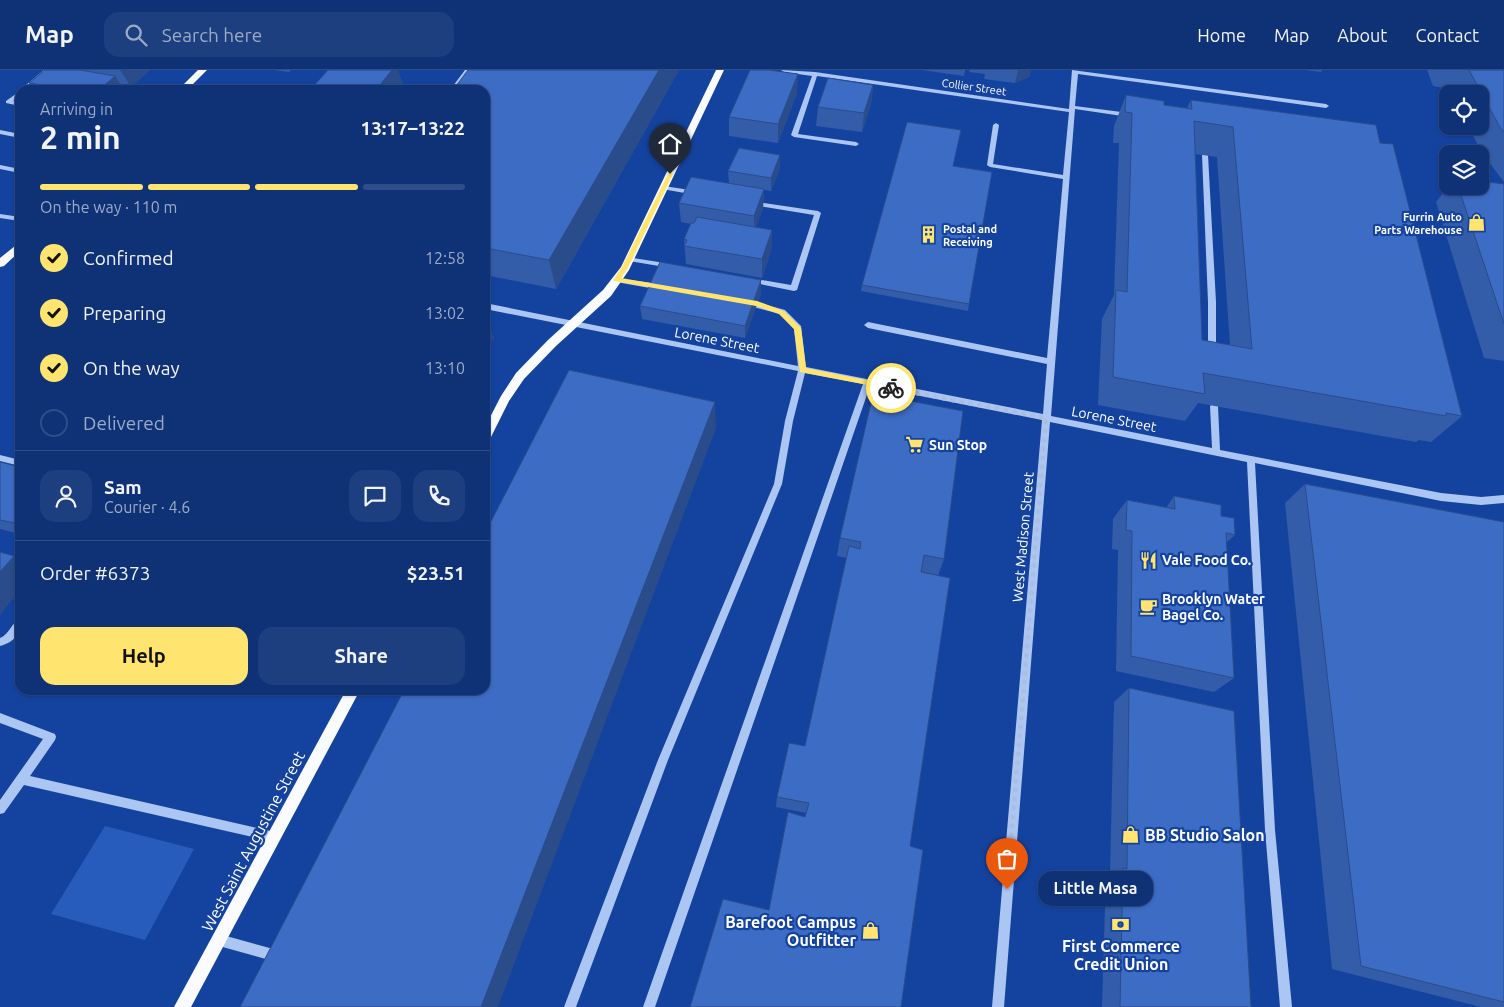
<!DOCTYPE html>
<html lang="en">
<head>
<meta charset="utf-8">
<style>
	:root { --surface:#0f3277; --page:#1d3e7f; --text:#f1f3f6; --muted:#9baac6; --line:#2f4d89; --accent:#ffe46f }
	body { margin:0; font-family:Ubuntu,sans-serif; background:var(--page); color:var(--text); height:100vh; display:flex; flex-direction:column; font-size:19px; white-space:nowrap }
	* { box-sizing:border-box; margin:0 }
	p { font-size:16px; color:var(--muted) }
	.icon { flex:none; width:28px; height:28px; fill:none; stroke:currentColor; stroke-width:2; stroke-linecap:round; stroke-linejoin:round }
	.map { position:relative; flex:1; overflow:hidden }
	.panel { position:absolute; left:15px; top:15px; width:475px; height:610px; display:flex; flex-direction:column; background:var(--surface); border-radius:15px; box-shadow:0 1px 4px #0004,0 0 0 1px var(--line) }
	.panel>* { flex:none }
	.controls { position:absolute; left:1439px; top:15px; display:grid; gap:10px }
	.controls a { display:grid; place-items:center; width:50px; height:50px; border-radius:10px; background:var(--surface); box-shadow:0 1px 4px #0004,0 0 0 1px var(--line); font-size:25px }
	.pin { position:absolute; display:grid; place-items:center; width:42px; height:42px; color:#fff; margin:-51px -21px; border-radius:50% 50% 50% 0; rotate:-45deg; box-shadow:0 0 5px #0007 }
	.pin .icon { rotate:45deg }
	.courier { position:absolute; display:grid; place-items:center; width:50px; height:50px; margin:-25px; border:4px solid #ffe46f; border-radius:50%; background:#fff; color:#222; box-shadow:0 1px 6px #0007 }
	.bubble { position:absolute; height:35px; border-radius:15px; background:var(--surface); box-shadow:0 1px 4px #0004,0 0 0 1px var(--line); font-size:16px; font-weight:600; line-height:35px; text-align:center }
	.head em { font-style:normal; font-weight:600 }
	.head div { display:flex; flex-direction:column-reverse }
	.head { display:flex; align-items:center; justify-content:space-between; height:85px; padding:0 25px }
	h1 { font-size:32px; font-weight:600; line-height:38px }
	.bar { display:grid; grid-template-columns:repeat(4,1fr); gap:8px 5px; align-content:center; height:60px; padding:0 25px }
	.bar i { height:6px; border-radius:4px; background:var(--line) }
	.bar .active { background:var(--accent) }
	.bar p { grid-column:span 4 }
	.line { display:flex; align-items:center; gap:12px; padding:0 25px; border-top:1px solid var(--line) }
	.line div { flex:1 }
	.round { display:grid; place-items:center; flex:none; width:52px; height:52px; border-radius:15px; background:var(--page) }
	ol { padding:0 25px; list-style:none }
	li { display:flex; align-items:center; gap:15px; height:55px }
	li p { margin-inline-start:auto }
	li .icon { padding:5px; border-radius:50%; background:var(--accent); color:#111; stroke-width:4 }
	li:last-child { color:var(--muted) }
	li i { width:28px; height:28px; border:2px solid var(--line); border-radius:50% }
	.cta { display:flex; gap:10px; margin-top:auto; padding:10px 25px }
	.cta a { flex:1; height:58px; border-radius:15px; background:var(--accent); color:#111; font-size:20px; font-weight:600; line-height:58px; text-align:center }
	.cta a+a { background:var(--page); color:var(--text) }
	header { display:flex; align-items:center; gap:30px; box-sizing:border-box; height:70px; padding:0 25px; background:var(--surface); border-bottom:1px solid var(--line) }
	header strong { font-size:24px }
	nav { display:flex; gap:28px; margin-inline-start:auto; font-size:18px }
	.search { width:350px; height:45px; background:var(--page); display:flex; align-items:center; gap:12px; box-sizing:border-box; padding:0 18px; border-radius:15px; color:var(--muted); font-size:19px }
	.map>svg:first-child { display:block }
	.green { fill:#275cbd }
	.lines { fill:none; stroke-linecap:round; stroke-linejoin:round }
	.minor { fill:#acc6f4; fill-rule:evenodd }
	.major { fill:#f9fbff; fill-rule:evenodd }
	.wall { fill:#345da9; fill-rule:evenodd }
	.shaded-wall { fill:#2b4c8a }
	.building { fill:#3d6cc5; stroke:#2b4c8a; fill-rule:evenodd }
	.route { fill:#ffe46f }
	.done { stroke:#adbddd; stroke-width:5; stroke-dasharray:0 9 }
	.labels { text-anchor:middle; stroke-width:4.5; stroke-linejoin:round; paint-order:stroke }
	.far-street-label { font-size:11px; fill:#fff; stroke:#14439f }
	.far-poi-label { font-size:11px; font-weight:bold; fill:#fff; stroke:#14439f; text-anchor:end }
	.street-label { font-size:14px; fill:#fff; stroke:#14439f }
	.poi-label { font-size:14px; font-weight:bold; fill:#fff; stroke:#14439f; text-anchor:start }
	.near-poi-label { font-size:16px; font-weight:bold; fill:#fff; stroke:#14439f; text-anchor:start }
	.near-street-label { font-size:16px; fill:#fff; stroke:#14439f }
</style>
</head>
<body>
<header>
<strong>Map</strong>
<div class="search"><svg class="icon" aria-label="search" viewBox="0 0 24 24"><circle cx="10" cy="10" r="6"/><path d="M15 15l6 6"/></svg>Search here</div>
<nav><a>Home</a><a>Map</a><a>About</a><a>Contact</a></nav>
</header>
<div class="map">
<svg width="1504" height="937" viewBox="0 0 1504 937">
	<rect width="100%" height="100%" fill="#14439f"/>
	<polygon class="green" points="105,756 194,779 145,870 51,844"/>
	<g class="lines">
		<g class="minor">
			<polygon points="44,0 51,0 27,20 20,20"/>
			<polygon points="465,0 471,0 456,20 450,20"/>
			<polygon points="781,0 815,2 1069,39 1072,0 1326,34 1329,36 1326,38 1078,4 1075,36 1129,43 1132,45 1129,47 1075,39 1051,346 1212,378 1210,336 1214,333 1218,336 1220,380 1441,423 1481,427 1504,425 1504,433 1481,435 1441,431 1255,393 1275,760 1292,937 1280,937 1265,760 1247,392 1050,352 1004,937 992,937 1042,350 870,316 655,937 643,937 863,314 805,303 793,351 782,414 668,690 576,937 564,937 658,690 774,414 785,351 798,301 485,239 485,233 798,296 794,259 780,244 742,234 742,230 745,229 785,240 801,256 806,297 1043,344 1047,294 868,258 864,255 868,252 1047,288 1063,109 990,97 987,95 993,55 996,53 999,55 993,94 1063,105 1069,42 817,6 798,64 856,72 859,74 856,76 794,67 791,65 812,6 784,2"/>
			<polygon points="20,21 20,26 13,31 20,32 20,36 6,33 6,31"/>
			<polygon points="0,60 20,64 20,68 0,64"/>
			<polygon points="1205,83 1208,85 1216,232 1216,282 1212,285 1208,282 1208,232 1202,85"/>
			<polygon points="0,95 20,99 20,103 0,99"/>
			<polygon points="664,116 696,121 699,123 696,125 662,119 661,118"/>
			<polygon points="751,131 818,141 821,143 797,220 794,221 750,212 746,210 750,208 791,215 814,145 753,135 750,133"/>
			<polygon points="0,144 20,147 20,151 0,148"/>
			<polygon points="627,187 671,194 675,196 671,198 629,191 627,191"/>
			<polygon points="613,208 661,214 665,217 661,220 616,212 613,212"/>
			<polygon points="0,385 20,390 20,396 0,391"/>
			<path d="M20,549C20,564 15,572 0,576V568C9,565 11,553 20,549Z"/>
			<polygon points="0,643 55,664 56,667 55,670 30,706 275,762 279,763 280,767 279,771 275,772 24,715 4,743 0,744 0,730 43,669 0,653"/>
			<polygon points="219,864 277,880 281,882 283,886 281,890 277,892 219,876 215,874 213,870 215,866"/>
		</g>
		<g class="major">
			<polygon points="198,0 207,0 187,20 178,20"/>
			<polygon points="716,0 724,0 629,200 611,226 556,276 524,309 509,331 489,371 485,373 485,357 501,326 516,303 548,270 603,220 621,197"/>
			<polygon points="20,172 20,181 4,196 0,197 0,188"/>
			<polygon points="346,620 360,620 191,937 174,937"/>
		</g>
	</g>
	<g class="wall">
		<polygon points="45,0 150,0 131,17 122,15 125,20 34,20 29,13"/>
		<polygon points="274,0 291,0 289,2"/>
		<polygon points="679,0 556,219 485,205 485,20"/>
		<polygon points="922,0 965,0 964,6"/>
		<polygon points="970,0 1031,0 1029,7 1015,13 984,9 985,4 969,2"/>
		<polygon points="1305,0 1322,0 1321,2"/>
		<polygon points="1427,0 1504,0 1504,112 1482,83 1468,56 1480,56 1480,24 1452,24 1449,19 1433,16"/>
		<polygon points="873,15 871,34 862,62 816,56 818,37"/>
		<polygon points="797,23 778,73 729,66 729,47"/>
		<path d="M1126,25L1164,35L1187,38L1191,30L1380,73L1462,346L1431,372L1419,370L1416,372L1198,333L1185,351L1098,335L1102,249L1114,225L1119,73H1113L1114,56ZM1195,84L1217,87L1230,275L1202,270Z"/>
		<polygon points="953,96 969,234 968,241 861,221 862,215"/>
		<polygon points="780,98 771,121 764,120 763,138 756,157 772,178 762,208 686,194 684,169 691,154 681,152 679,133 729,113 728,101"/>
		<polygon points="1504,114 1504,291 1484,288 1436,132 1449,116 1480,116"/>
		<polygon points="761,223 745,268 642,249 640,236"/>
		<polygon points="0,392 20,397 20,464 0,459"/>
		<polygon points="1305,414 1504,452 1504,937 1481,937 1332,899 1285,433"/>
		<polygon points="1174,426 1221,446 1235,465 1226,473 1234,608 1214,622 1116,601 1118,480 1112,479 1113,449 1127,430 1166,438"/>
		<polygon points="840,468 944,489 938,506 769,840 806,743 776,737 777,727 805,676 847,488 837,486"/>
		<polygon points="1129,618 1251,937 1102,937 1106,805 1110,803 1114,632"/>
	</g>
	<g class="shaded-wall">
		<polygon points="120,0 150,0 131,17"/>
		<polygon points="392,0 398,0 403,14 399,20 376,20"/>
		<polygon points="659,0 679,0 556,219 549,190"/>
		<polygon points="1018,0 1031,0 1029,7 1015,13"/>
		<polygon points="798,4 797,23 778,73 778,54"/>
		<polygon points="115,6 125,20 99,20"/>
		<polygon points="873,15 871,34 862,62 864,43"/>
		<polygon points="780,85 780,98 771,121 771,108"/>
		<polygon points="764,119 763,138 754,164 754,146"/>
		<polygon points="772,160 772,178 762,208 762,189"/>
		<polygon points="761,210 761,223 745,268 745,256"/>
		<polygon points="485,245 494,268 485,284"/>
		<polygon points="715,332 716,358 498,937 481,937"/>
		<polygon points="14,486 20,490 20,520 0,545 0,502"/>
	</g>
	<g class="building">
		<polygon points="45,0 80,0 115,6 99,20 69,20 29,13"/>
		<polygon points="328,0 392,0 376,20 310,20"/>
		<polygon points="468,0 659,0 549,190 485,178 485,20 453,20"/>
		<polygon points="750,0 769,0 798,4 778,54 729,47"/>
		<polygon points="1469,0 1504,0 1504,62 1501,59"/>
		<polygon points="828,8 873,15 864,43 818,37"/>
		<path d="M1126,25L1164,31V35L1192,39L1191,30L1376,55L1380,73L1393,74L1462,346L1446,343V346L1203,303L1205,324L1113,307L1116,220L1127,222L1132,43L1125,42ZM1194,51L1233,57L1252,279L1202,270Z"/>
		<polygon points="907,52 961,60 953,96 992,102 969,234 862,215"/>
		<polygon points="739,78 780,85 771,108 728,101"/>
		<polygon points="691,107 764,119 754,146 679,133"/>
		<polygon points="1480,111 1504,114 1504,254 1458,116 1480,116"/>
		<polygon points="697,147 772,160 762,189 684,176 687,170 684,169 691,153 694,153"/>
		<polygon points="660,192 761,210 745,256 640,236"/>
		<polygon points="569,300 715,332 481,937 240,937 404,620 485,620 485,463"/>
		<polygon points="873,324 963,341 944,489 924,485 921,502 950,508 910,776 923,780 901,937 690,937 723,829 769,840 788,742 805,747 809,733 777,727 789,673 805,676 849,476 860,479 861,472 840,468"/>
		<polygon points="0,392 20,397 20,454 0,450"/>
		<polygon points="1305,414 1504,452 1504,932 1361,896"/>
		<polygon points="1174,426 1221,435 1221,446 1234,448 1235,465 1226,463 1234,608 1131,586 1132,461 1126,460 1127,430 1175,439"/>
		<polygon points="0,482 14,486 0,502"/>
		<polygon points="1129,618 1234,641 1251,937 1120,937 1123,798 1127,799"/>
	</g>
	<polygon class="route" points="670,102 673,104 628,198 621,208 757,231 784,241 801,258 806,298 891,315 895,318 894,320 800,302 794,259 779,244 756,236 614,211 613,210 622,197 668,104"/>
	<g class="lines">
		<polyline class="done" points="891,318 1046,348 1007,819"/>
	</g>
	<defs>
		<symbol id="shop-bare" viewBox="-9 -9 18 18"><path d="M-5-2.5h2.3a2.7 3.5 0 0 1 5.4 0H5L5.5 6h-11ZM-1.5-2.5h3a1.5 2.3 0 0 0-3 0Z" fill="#ffe46f" stroke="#14439f" stroke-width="2.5" paint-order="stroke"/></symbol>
		<symbol id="building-bare" viewBox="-9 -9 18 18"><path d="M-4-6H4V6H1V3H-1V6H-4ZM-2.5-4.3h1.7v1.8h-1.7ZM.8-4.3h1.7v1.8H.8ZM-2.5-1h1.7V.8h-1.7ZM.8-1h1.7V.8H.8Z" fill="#ffe46f" stroke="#14439f" stroke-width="2.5" paint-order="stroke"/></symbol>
		<symbol id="supermarket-bare" viewBox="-9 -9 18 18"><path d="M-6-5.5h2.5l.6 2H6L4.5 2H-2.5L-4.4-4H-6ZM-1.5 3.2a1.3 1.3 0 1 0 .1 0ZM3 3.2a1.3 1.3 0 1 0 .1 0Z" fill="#ffe46f" stroke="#14439f" stroke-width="2.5" paint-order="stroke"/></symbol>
		<symbol id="restaurant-bare" viewBox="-9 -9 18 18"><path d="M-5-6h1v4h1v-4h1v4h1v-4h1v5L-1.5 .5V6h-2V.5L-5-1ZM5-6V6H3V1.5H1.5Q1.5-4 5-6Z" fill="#ffe46f" stroke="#14439f" stroke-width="2.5" paint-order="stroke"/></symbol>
		<symbol id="cafe-bare" viewBox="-9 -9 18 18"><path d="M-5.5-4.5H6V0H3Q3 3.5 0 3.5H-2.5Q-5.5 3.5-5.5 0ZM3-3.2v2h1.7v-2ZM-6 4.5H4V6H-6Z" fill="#ffe46f" stroke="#14439f" stroke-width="2.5" paint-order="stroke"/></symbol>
		<symbol id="bank-bare" viewBox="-9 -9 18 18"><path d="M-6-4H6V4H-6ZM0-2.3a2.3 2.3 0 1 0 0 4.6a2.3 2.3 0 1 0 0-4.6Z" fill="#ffe46f" stroke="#14439f" stroke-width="2.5" paint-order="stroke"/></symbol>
	</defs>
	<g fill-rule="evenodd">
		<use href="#shop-bare" x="1464" y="140" width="25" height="25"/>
		<use href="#building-bare" x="916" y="152" width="25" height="25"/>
		<use href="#supermarket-bare" x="902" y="362" width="25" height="25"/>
		<use href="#restaurant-bare" x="1136" y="478" width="25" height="25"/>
		<use href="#cafe-bare" x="1136" y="524" width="25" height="25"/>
		<use href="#shop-bare" x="1118" y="752" width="25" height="25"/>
		<use href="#bank-bare" x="1108" y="842" width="25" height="25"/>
		<use href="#shop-bare" x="858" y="848" width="25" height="25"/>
	</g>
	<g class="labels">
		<g class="far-street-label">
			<text transform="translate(974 17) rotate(8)" y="4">Collier Street</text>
		</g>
		<g class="far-poi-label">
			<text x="1462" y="151">Furrin Auto<tspan x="1462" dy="13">Parts Warehouse</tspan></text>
			<text x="943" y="163" text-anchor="start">Postal and<tspan x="943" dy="13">Receiving</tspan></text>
		</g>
		<g class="street-label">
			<text transform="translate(717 270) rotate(11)" y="5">Lorene Street</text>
			<text transform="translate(1114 349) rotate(11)" y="5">Lorene Street</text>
			<text transform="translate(1023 467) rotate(-85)" y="5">West Madison Street</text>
		</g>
		<g class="poi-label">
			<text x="929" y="380">Sun Stop</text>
			<text x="1162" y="495">Vale Food Co.</text>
			<text x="1162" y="534">Brooklyn Water<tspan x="1162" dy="16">Bagel Co.</tspan></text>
		</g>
		<g class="near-poi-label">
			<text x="1145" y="771">BB Studio Salon</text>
			<text x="856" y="858" text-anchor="end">Barefoot Campus<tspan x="856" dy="18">Outfitter</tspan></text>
			<text x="1121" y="882" text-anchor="middle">First Commerce<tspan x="1121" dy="18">Credit Union</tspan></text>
		</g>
		<g class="near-street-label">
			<text transform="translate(253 771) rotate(-62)" y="6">West Saint Augustine Street</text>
		</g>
	</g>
</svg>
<div class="controls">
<a><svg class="icon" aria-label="locate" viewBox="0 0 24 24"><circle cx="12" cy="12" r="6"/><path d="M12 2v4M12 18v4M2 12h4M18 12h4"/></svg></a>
<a><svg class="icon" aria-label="layers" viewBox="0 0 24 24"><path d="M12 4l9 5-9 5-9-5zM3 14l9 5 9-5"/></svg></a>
</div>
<div class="pin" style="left:1007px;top:819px;background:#ea580c"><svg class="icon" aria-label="bag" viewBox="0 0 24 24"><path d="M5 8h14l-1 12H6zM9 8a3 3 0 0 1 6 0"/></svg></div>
<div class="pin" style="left:670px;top:104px;background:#1f2937"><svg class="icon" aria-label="home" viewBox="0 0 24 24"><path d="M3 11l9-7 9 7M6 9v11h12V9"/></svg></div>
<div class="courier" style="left:891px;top:318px"><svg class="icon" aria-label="bike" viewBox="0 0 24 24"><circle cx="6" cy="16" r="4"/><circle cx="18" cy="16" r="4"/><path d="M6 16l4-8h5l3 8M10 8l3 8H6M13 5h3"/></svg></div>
<div class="bubble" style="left:1038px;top:801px;width:115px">Little Masa</div>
<section class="panel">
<div class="head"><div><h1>2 min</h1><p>Arriving in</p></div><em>13:17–13:22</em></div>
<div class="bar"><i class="active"></i><i class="active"></i><i class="active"></i><i></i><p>On the way · 110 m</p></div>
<ol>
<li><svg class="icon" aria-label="check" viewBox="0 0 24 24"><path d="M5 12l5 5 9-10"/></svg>Confirmed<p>12:58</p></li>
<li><svg class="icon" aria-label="check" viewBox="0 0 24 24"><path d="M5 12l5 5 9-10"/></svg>Preparing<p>13:02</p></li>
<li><svg class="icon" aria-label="check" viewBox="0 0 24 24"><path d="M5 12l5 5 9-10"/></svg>On the way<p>13:10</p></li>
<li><i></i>Delivered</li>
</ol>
<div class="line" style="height:90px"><a class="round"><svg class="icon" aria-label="person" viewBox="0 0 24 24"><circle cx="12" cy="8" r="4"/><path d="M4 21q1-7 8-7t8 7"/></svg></a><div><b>Sam</b><p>Courier · 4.6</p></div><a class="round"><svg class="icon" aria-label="chat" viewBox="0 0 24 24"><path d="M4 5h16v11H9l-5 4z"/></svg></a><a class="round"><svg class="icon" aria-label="phone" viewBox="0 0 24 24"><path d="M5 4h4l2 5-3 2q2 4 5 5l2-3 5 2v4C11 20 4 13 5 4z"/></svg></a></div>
<div class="line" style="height:65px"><div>Order #6373</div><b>$23.51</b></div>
<div class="cta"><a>Help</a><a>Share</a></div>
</section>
</div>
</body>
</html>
